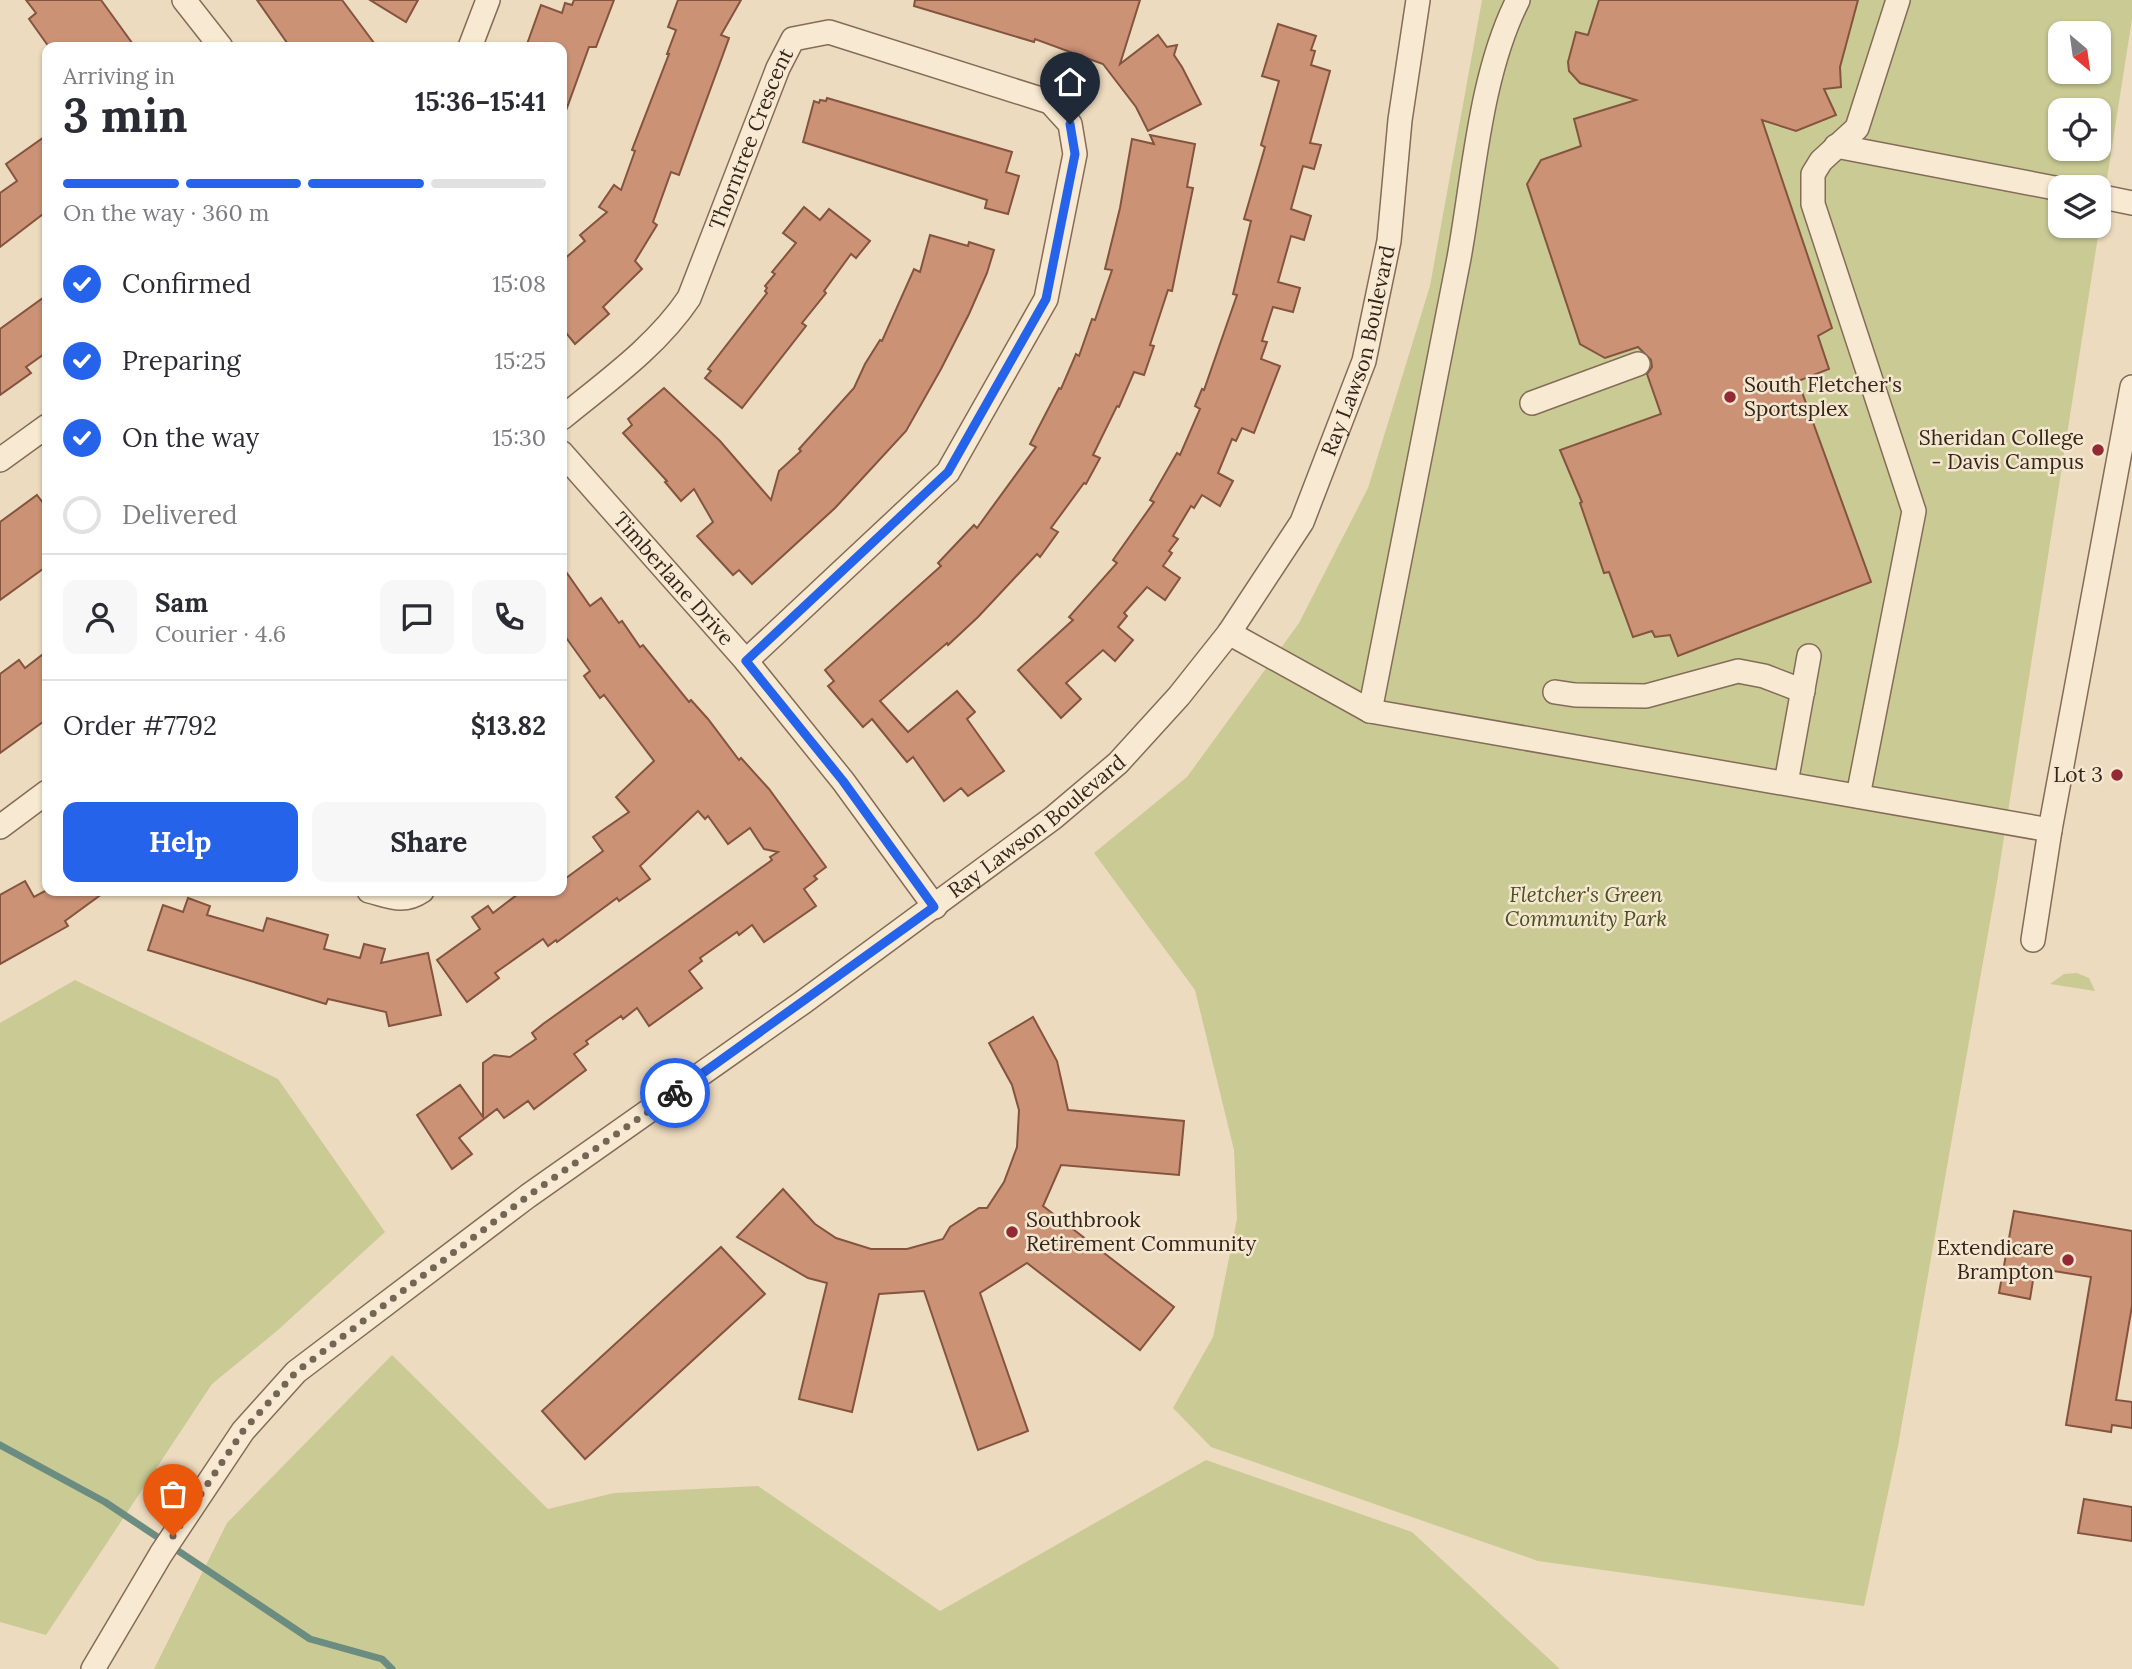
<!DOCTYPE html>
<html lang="en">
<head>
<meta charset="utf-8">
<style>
	:root { --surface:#fff; --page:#f7f7f7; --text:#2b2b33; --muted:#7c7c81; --line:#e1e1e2; --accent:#2563eb }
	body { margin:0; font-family:Lora,serif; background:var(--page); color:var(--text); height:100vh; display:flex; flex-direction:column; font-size:26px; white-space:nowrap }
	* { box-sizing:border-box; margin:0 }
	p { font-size:23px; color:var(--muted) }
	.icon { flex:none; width:38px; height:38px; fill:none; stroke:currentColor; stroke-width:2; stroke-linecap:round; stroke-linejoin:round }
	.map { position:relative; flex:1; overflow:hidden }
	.sheet { position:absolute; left:42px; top:42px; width:525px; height:854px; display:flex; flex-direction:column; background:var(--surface); border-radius:14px; box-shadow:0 2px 5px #0004 }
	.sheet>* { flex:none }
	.needle { width:46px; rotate:151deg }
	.buttons { position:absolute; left:2048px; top:21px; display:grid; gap:14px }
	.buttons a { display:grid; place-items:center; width:63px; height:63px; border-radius:14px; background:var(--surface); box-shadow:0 2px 5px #0004; font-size:35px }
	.pin { position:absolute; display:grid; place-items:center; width:60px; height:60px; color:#fff; margin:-72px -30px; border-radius:50% 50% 50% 0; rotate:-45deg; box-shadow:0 0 7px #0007 }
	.pin .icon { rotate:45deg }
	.courier { position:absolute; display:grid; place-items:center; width:70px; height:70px; margin:-35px; border:5px solid #2563eb; border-radius:50%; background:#fff; color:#222; box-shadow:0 2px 9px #0007 }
	.summary em { font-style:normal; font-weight:800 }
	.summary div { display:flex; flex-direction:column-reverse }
	.summary { display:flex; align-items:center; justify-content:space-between; height:119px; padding:0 21px }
	h1 { font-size:46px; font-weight:800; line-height:52px }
	.bar { display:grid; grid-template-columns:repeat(4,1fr); gap:10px 7px; align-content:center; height:84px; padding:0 21px }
	.bar i { height:9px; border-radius:5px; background:var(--line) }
	.bar .selected { background:var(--accent) }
	.bar p { grid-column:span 4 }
	.line { display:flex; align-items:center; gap:18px; padding:0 21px; border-top:2px solid var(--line) }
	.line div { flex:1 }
	.round { display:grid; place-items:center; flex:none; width:74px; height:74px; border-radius:14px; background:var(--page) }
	ol { padding:0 21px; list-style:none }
	li { display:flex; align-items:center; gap:21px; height:77px }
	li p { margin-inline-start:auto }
	li .icon { padding:7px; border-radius:50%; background:var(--accent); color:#fff; stroke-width:4 }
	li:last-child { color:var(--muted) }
	li i { width:38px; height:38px; border:4px solid var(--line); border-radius:50% }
	.button { display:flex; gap:14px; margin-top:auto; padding:14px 21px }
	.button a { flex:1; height:80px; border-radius:14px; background:var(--accent); color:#fff; font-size:28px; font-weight:800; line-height:80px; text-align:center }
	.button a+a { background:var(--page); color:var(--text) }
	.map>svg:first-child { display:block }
	.green { fill:#c9ca94; fill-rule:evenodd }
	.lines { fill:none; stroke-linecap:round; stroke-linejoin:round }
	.stream { stroke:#6a8c81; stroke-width:7 }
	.building { fill:#cb9276; stroke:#84543e; stroke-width:2 }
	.minor-casing { stroke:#856c58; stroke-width:26 }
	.minor { stroke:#f8ead2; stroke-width:23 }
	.done { stroke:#756555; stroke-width:7; stroke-dasharray:0 12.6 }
	.route { stroke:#2563eb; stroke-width:9 }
	.poi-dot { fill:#932933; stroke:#f4e6cf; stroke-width:2.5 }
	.labels { text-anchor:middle; stroke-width:5; stroke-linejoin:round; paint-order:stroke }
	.street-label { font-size:21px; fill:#35261c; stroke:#f4e6cf }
	.poi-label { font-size:21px; fill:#35261c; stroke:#f4e6cf; text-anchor:end }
	.park-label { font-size:21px; font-style:italic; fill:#495123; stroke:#f4e6cf }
</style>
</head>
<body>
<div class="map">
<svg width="2132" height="1669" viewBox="0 0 2132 1669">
	<rect width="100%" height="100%" fill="#eddbbf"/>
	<g class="green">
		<path d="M1482,0H2132V19L1997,882L1898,1446L1864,1606L1538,1561L1211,1447L1173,1408L1213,1337L1237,1219L1234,1150L1195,990L1094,853L1187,777L1299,623L1368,488L1430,286ZM2060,33H2098V72H2060ZM2060,110H2098V149H2060ZM2060,187H2098V226H2060Z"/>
		<polygon points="2077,973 2089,978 2095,991 2050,984 2064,974"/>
		<polygon points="75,980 278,1079 385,1232 278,1330 212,1384 46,1635 0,1622 0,1023"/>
		<polygon points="392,1355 548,1509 614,1493 758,1486 940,1611 1206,1460 1412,1532 1560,1669 154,1669 227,1523"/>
	</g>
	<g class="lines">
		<polyline class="stream" points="0,1445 105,1502 310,1639 382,1659 392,1669"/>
	</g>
	<g class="building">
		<polygon points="26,0 101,0 135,47 49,47 29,19 36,13"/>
		<polygon points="257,0 342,0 377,47 290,47"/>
		<polygon points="370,0 418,0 406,22"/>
		<polygon points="574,0 614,0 596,47 589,47 564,116 562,115 562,47 526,47 541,5 562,13 565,3 572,5"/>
		<polygon points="678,0 741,0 721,35 729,38 679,175 671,172 653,222 657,225 635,261 642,269 603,307 609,314 575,344 562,328 562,261 585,241 580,235 607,212 599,207 614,185 621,190 635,151 632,150 669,54 667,54 676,30 668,27"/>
		<polygon points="915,0 1140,0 1120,64 1158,35 1167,47 1177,45 1174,55 1182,67 1201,104 1148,131 1136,107 1103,64 1035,39 1034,42 914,6"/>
		<polygon points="1599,0 1858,0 1840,67 1841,87 1824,89 1836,115 1796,131 1762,120 1832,328 1818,336 1829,369 1798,381 1871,582 1678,656 1670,635 1655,637 1652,631 1633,637 1609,572 1604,573 1580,503 1582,502 1560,450 1661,414 1647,374 1652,367 1651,360 1638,347 1605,358 1580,344 1527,184 1541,160 1581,146 1574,119 1636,100 1580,83 1569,71 1568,62 1576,32 1588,35"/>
		<polygon points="1278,24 1316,36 1311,50 1315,51 1311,65 1330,71 1310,143 1321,145 1314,169 1303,166 1291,209 1311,216 1304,240 1291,236 1278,282 1300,288 1293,312 1273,307 1262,341 1267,342 1261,359 1280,366 1254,433 1242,428 1236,441 1232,439 1218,473 1233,481 1220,506 1202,495 1194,508 1191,506 1173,536 1178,539 1169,551 1172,553 1163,566 1180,578 1165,600 1147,587 1124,613 1127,616 1118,627 1133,640 1115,661 1103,650 1066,683 1081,699 1061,718 1018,670 1073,620 1069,617 1117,563 1113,560 1154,502 1150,500 1177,453 1180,455 1200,409 1195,406 1202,389 1204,390 1237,295 1233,294 1251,221 1244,219 1265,147 1261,145 1279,81 1262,76"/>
		<polygon points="827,98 1012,152 1006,172 1019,176 1008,214 985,208 987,200 803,142 814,101 819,103 820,100 826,101"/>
		<polygon points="47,135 47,211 0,247 0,193 17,181 6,164"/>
		<polygon points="1150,135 1195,144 1187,187 1193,188 1172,291 1168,290 1150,345 1154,346 1144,375 1134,372 1119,407 1117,406 1093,455 1100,458 1086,484 1084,483 1051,528 1058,532 1040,557 1037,554 978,617 948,645 947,643 880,701 908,732 957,691 975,712 967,719 1004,771 968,796 961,788 944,801 913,757 907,762 872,719 863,727 828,686 834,681 825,670 941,566 938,563 974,525 977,528 1036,447 1030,444 1059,388 1061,389 1076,354 1079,356 1092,319 1095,320 1112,270 1105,269 1120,208 1132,139 1154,144"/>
		<polygon points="804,207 820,220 829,209 870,241 856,258 851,254 824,291 826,293 802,323 806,326 742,408 705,378 711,371 708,369 767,293 765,291 767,288 765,286 775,274 772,272 796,243 783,233"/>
		<polygon points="930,235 968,246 969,242 994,250 987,273 969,314 941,369 906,431 835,508 752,584 739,570 733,575 697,536 713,522 694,489 681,501 665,482 667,481 623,433 632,425 628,419 664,388 720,441 771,500 779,471 801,451 799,449 854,388 865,364 880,340 882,341 914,269 920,272"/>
		<polygon points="47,295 47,352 26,367 31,373 0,395 0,329"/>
		<polygon points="37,495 47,508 47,566 0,600 0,522"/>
		<polygon points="562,566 590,606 601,598 619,623 622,621 640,647 643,645 689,702 691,700 708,719 739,760 741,758 769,789 826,867 814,876 817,879 804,889 816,906 764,942 752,925 739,935 737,932 700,958 702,961 689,971 702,988 649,1026 637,1008 623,1019 621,1016 586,1041 588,1044 574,1054 586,1070 534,1109 528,1101 504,1118 497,1109 459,1138 472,1154 452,1169 417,1115 460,1085 483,1117 483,1063 494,1055 510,1057 536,1039 532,1033 543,1024 772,860 770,857 778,852 764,849 750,828 728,844 708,816 705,819 698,811 640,866 650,879 619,901 617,898 557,942 556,940 548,946 543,939 495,973 499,978 467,1002 437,960 480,929 472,917 488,906 493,913 522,891 562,891 562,881 603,851 593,837 629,812 616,797 654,761 604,695 600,698 584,676 590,671 562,632"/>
		<polygon points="47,651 47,719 0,753 0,674 19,660 25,668"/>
		<polygon points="25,881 34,897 45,891 106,891 65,921 68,926 0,964 0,895"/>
		<polygon points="188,898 210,906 207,915 263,931 267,918 328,935 324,949 360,958 364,944 385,949 381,963 428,953 441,1015 389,1026 386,1012 328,999 326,1004 148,950 163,905 183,912"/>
		<polygon points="1033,1017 1057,1061 1068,1110 1184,1121 1179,1175 1061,1165 1043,1206 1174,1307 1140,1350 1027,1263 980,1293 1028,1431 978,1450 924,1291 879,1294 852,1412 799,1399 827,1283 808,1278 737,1237 783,1189 815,1224 836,1238 871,1249 907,1249 943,1239 950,1227 979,1208 987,1208 1004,1182 1017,1147 1019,1110 1012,1085 989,1043"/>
		<polygon points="2014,1211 2132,1231 2132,1306 2116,1400 2132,1402 2132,1428 2112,1425 2111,1432 2066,1425 2091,1277 2035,1268 2030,1299 1999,1293"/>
		<polygon points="721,1247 765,1294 585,1459 542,1411"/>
		<polygon points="2084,1499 2132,1507 2132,1541 2078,1533"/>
	</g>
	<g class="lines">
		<defs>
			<g id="minor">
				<polyline points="184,0 221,47"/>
				<polyline points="470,47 488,0"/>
				<polyline points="1836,146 2060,189"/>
				<polyline points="2098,196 2132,203"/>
				<polyline points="1532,403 1638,364"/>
				<path id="s1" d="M562,418C606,382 657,346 689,298L778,68L793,39L829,32L1050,102L1070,124L1075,154L1046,299L948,472L746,661"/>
				<path id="s2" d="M562,453L746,661L843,781L935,907"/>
				<polyline points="0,460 47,426"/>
				<polyline points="1229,633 1370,711 2050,830"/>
				<polyline points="1555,692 1575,695 1646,696 1738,671 1764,676 1803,691"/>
				<path d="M1370,711C1400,560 1430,409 1459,258C1474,175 1480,75 1518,0"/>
				<polyline points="1786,783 1809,656"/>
				<polyline points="1858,796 1914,511 1813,204 1813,174 1821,161 1857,128 1898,0"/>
				<polyline points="0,827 47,792"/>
				<path d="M369,891C389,896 403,904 422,891"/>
				<polyline points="2033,940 2050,830 2132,387"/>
				<path id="s3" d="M93,1669L161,1554L243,1431L296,1372L528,1196L802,1003L1053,818L1118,763L1179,696L1229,633L1302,522L1364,361L1389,241L1400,120L1418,0"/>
			</g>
		</defs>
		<use href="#minor" class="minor-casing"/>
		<use href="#minor" class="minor"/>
	</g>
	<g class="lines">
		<polyline class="done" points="173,1536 243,1431 296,1372 528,1196 675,1093"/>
		<polyline class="route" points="675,1093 934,907 843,781 746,661 948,472 1046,299 1075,154 1070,124"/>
	</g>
	<g class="poi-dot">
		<circle cx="1730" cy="397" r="7"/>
		<circle cx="2098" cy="450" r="7"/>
		<circle cx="2117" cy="775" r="7"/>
		<circle cx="1012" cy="1232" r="7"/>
		<circle cx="2068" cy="1260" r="7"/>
	</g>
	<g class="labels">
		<g class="street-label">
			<text dy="7" stroke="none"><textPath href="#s1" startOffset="346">Thorntree Crescent</textPath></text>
			<text dy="7" stroke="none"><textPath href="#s3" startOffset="1869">Ray Lawson Boulevard</textPath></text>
			<text dy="7" stroke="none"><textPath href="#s2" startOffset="168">Timberlane Drive</textPath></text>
			<text dy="7" stroke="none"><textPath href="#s3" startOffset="1281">Ray Lawson Boulevard</textPath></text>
		</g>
		<g class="poi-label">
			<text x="1744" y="392" text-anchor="start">South Fletcher's<tspan x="1744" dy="24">Sportsplex</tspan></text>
			<text x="2084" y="445">Sheridan College<tspan x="2084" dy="24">- Davis Campus</tspan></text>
			<text x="2103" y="782">Lot 3</text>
			<text x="1026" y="1227" text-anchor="start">Southbrook<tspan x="1026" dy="24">Retirement Community</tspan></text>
			<text x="2054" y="1255">Extendicare<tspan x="2054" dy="24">Brampton</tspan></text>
		</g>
		<g class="park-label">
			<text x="1586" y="902">Fletcher's Green<tspan x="1586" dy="24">Community Park</tspan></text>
		</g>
	</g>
</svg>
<div class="buttons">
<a><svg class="needle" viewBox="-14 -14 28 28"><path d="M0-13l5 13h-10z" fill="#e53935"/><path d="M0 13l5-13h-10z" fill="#7c7c81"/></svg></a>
<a><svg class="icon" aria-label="locate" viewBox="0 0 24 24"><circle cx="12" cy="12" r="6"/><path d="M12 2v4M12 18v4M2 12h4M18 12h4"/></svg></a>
<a><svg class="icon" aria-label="layers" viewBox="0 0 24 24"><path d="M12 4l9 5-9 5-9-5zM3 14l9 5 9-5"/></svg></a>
</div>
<div class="pin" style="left:173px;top:1536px;background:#ea580c"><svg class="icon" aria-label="bag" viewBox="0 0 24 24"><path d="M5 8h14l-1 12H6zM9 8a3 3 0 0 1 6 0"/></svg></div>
<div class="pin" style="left:1070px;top:124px;background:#1f2937"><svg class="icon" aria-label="home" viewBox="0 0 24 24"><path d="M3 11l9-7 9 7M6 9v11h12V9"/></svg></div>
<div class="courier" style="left:675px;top:1093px"><svg class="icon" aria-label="bike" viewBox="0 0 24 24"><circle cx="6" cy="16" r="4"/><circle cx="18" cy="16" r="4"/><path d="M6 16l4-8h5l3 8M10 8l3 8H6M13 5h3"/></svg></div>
<section class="sheet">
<div class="summary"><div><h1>3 min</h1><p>Arriving in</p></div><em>15:36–15:41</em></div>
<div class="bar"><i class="selected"></i><i class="selected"></i><i class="selected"></i><i></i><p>On the way · 360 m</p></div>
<ol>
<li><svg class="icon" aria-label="check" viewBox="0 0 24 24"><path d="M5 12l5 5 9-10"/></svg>Confirmed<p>15:08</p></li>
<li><svg class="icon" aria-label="check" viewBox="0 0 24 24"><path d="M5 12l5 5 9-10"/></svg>Preparing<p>15:25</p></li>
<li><svg class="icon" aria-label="check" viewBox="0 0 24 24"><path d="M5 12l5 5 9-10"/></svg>On the way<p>15:30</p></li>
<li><i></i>Delivered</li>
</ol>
<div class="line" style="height:126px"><a class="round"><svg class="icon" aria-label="person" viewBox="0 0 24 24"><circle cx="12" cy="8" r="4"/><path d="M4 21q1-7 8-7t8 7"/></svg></a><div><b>Sam</b><p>Courier · 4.6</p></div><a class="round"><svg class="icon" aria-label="chat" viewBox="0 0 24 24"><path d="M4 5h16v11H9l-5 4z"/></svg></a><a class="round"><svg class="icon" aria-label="phone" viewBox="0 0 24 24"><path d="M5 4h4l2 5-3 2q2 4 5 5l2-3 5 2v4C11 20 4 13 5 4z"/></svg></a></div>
<div class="line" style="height:91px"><div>Order #7792</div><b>$13.82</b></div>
<div class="button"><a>Help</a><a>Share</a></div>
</section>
</div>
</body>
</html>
